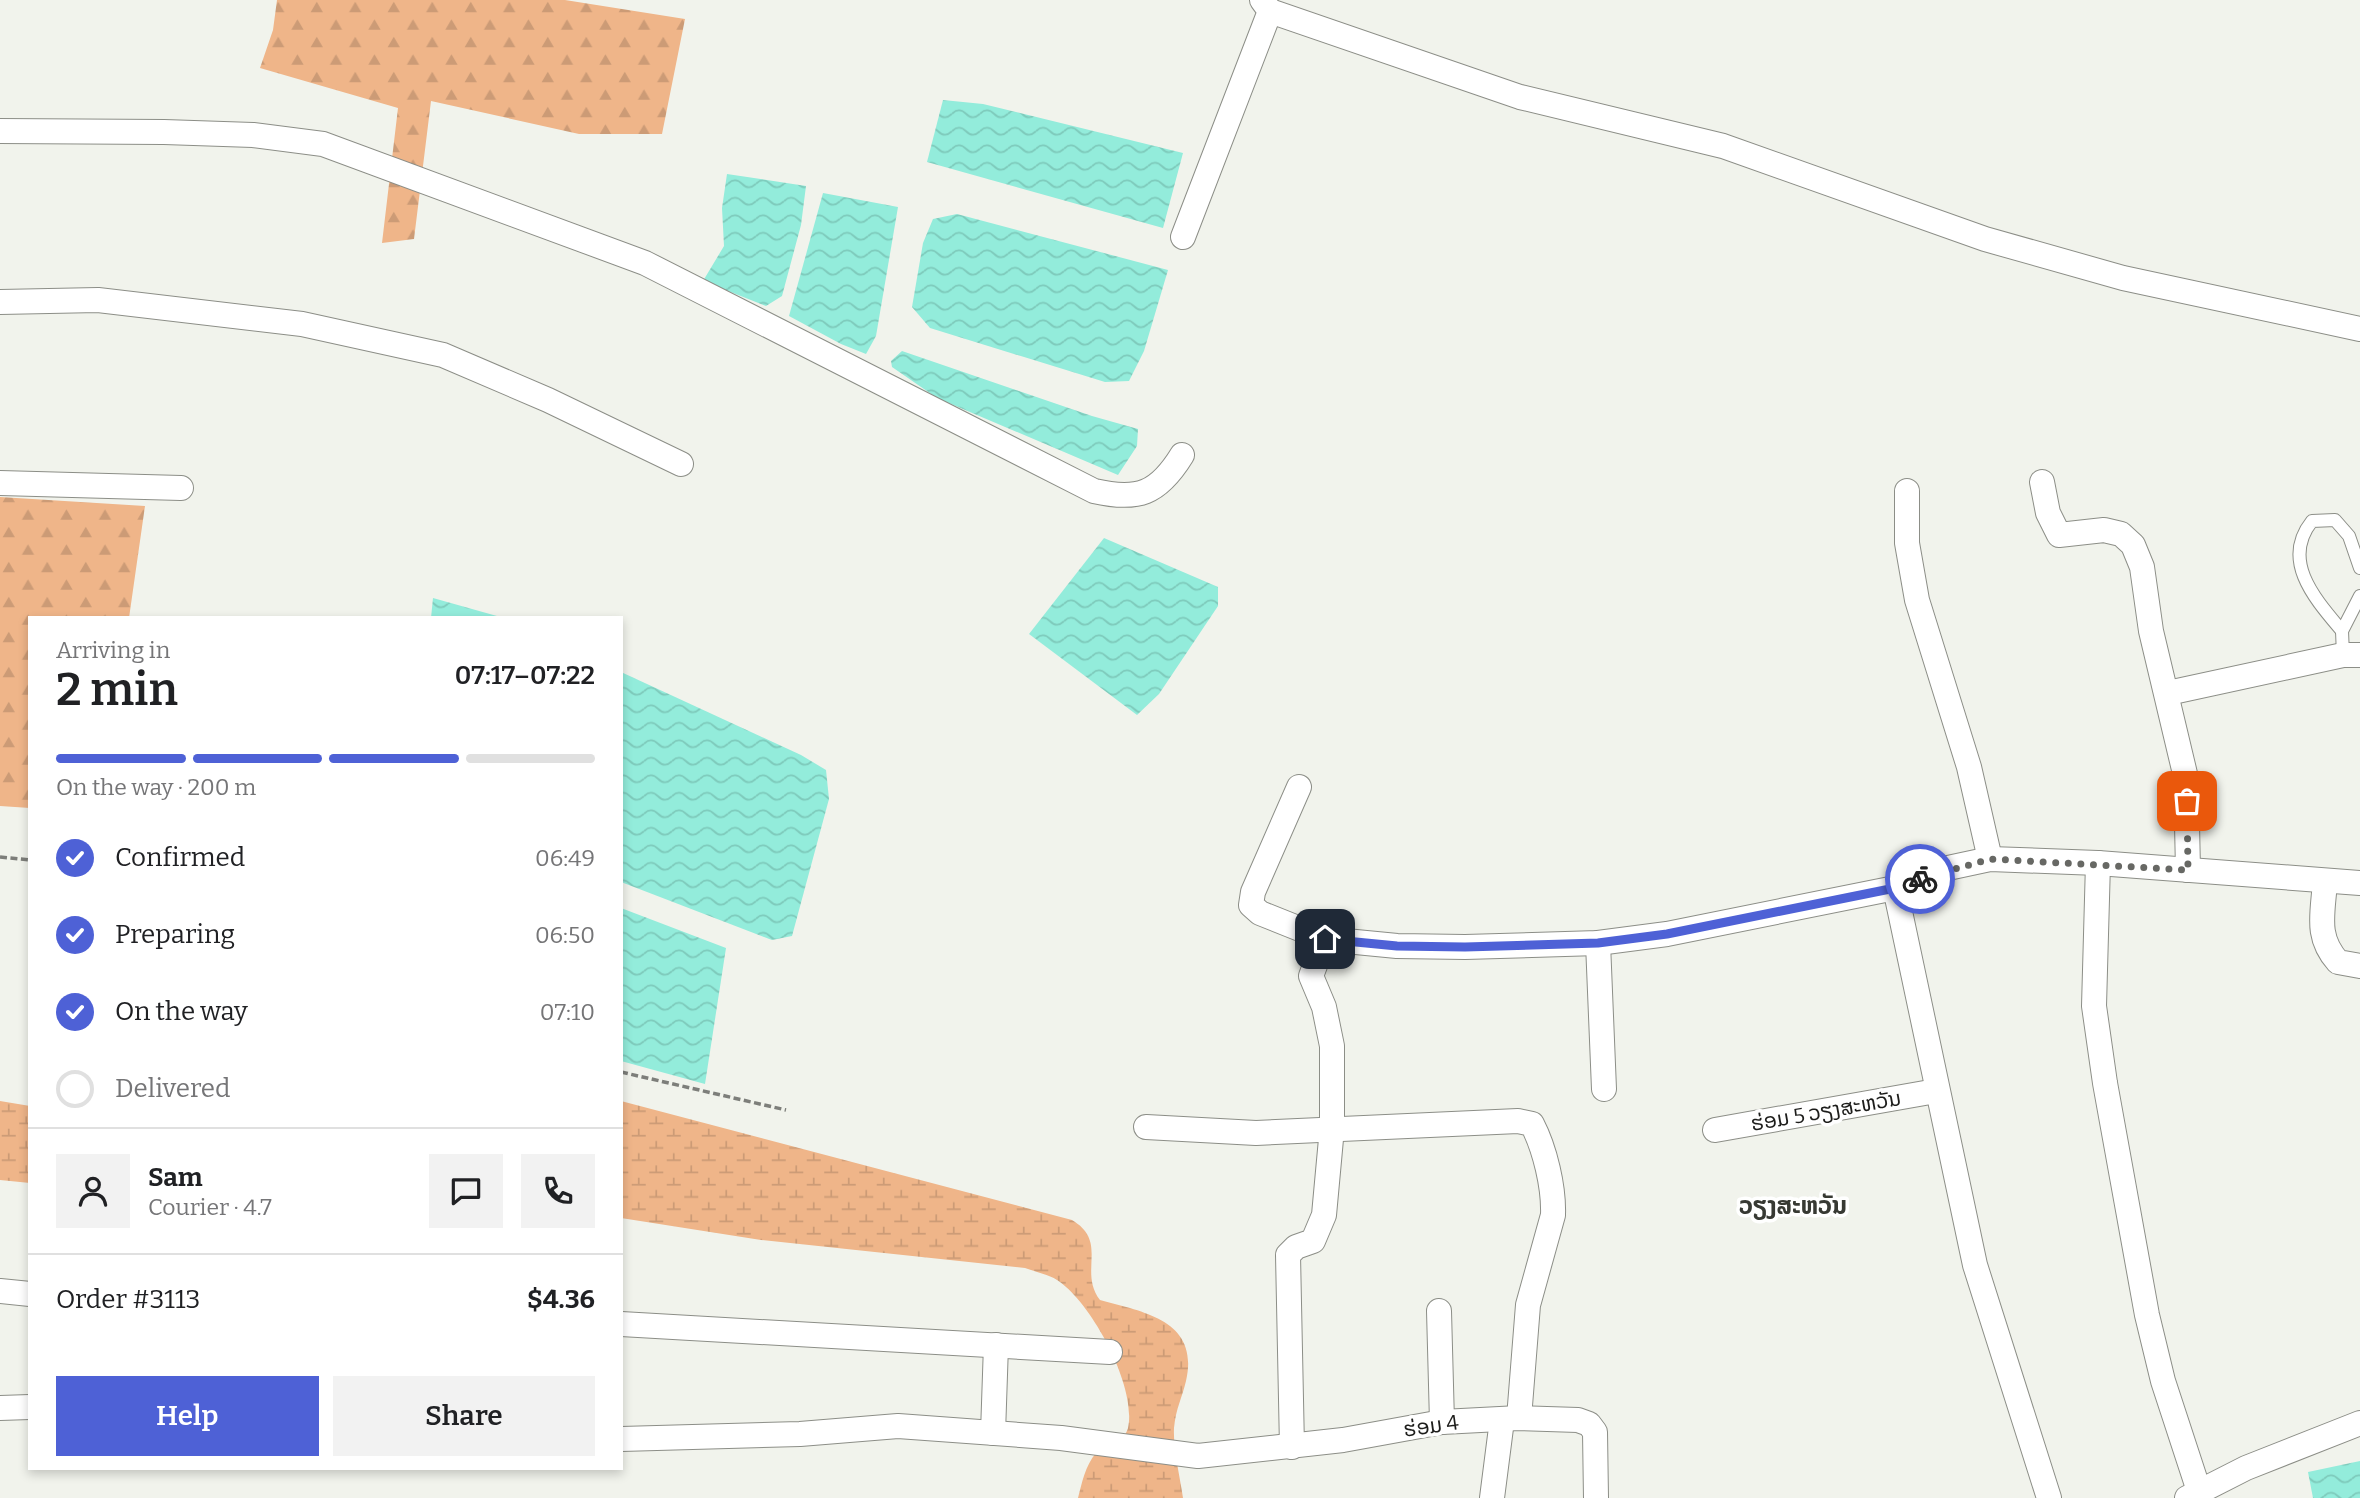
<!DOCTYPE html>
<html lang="en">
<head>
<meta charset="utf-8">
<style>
	:root { --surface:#fff; --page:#f2f2f2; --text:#202124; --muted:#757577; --line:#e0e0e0; --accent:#4e61d6 }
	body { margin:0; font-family:Bitter,"Noto Sans Lao",serif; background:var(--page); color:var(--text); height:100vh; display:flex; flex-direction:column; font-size:26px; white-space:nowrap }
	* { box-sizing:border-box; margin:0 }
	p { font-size:23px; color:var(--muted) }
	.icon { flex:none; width:38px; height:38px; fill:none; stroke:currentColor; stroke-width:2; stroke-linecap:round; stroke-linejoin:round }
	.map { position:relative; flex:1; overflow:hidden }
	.drawer { position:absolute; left:28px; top:616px; width:595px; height:854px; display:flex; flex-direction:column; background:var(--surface); border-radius:0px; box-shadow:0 4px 10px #0003 }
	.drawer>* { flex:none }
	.pin { position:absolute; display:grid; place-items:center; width:60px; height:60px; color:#fff; margin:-30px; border-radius:14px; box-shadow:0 4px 10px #0006 }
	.courier { position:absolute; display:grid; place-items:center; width:70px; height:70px; margin:-35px; border:5px solid #4e61d6; border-radius:50%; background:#fff; color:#222; box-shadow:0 2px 9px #0007 }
	.headline em { font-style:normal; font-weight:600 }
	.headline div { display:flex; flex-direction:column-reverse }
	.headline { display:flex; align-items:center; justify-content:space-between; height:119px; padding:0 28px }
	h1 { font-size:46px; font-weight:600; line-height:52px }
	.bar { display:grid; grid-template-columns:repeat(4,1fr); gap:10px 7px; align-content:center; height:84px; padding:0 28px }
	.bar i { height:9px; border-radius:5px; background:var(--line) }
	.bar .active { background:var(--accent) }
	.bar p { grid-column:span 4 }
	.line { display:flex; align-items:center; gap:18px; padding:0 28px; border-top:2px solid var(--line) }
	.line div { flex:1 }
	.round { display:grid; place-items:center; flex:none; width:74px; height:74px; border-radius:0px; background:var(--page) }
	ol { padding:0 28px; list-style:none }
	li { display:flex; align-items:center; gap:21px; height:77px }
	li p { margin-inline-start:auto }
	li .icon { padding:7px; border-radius:50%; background:var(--accent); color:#fff; stroke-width:4 }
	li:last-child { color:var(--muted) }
	li i { width:38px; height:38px; border:4px solid var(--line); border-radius:50% }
	.action { display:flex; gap:14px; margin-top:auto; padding:14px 28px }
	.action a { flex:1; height:80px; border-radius:0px; background:var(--accent); color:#fff; font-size:28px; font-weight:600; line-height:80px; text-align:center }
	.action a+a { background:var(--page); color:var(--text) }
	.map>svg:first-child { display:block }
	.forest { fill:url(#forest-firs) }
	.wetland { fill:url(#wetland-marsh) }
	.water { fill:url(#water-waves) }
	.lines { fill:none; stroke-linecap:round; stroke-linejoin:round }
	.lane-casing { stroke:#8c8e87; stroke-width:14 }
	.street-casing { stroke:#8c8e87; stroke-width:26 }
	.path { stroke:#7d7e7a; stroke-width:3.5; stroke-dasharray:7 3.5; stroke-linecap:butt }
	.lane { stroke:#fff; stroke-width:12 }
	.street { stroke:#fff; stroke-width:24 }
	.done { stroke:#676864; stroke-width:7; stroke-dasharray:0 12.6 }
	.route { stroke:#4e61d6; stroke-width:9 }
	.labels { text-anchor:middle; stroke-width:7; stroke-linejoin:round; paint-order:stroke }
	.street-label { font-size:21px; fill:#1d1d1b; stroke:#fff }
	.quarter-label { font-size:24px; font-weight:bold; fill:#373933; stroke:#fff }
</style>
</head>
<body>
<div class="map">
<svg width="2360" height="1498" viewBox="0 0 2360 1498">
	<defs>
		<pattern id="forest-firs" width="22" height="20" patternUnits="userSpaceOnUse" patternTransform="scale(1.75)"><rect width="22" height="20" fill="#efb589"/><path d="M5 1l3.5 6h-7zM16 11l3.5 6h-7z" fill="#cc9b76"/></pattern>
		<pattern id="wetland-marsh" width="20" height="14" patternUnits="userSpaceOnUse" patternTransform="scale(1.75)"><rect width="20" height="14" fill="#efb589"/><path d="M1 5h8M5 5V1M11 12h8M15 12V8" fill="none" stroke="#cc9b76"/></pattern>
		<pattern id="water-waves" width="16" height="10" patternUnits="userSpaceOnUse" patternTransform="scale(1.75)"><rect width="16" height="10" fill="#93ecdb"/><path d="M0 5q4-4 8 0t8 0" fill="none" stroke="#7ecabb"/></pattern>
	</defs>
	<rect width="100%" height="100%" fill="#f1f3ec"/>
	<g class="forest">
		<polygon points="277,0 565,0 685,19 662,134 579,134 431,101 414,239 382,243 398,108 260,68 273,30"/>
		<polygon points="0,497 145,506 129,618 30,618 30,808 0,806"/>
	</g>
	<g class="wetland">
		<polygon points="0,1101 30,1106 30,1183 0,1180"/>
		<path d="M621,1101L1072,1220C1109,1242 1078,1271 1100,1300C1143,1312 1200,1320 1186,1381C1182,1398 1176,1408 1174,1428C1173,1450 1180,1476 1183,1498H1078C1082,1483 1085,1466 1096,1453C1104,1443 1124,1444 1128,1428C1137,1387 1093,1306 1060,1282C1051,1275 1036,1272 1025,1268L761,1240L621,1218Z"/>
	</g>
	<g class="water">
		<polygon points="943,100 983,104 1183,153 1163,228 927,162"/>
		<polygon points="727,174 806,186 801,225 782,296 766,306 703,281 724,246 722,208"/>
		<polygon points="823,193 898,207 876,336 866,354 841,344 789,316"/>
		<polygon points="957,214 1168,270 1144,351 1129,381 1105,382 930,328 912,307 923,243 933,219"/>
		<polygon points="902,351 1092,416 1138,429 1137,446 1118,475 937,398 892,367 891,361"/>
		<polygon points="1104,538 1218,587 1218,606 1159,694 1137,715 1029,634"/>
		<polygon points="433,598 504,618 431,618"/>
		<polygon points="621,672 801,755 826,770 829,799 792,936 772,940 621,882"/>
		<polygon points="621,908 726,948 705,1084 621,1061"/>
		<polygon points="2360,1461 2360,1498 2313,1498 2308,1472"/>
	</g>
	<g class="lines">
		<defs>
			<g id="lane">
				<path d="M2342,631C2316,600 2280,561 2312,521L2335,520L2349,536L2360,568"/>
				<polyline points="2343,655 2342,631 2360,596"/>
			</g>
			<g id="street">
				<polyline points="1270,11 1520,97 1723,146 1985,239 2123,278 2360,329"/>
				<path d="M0,131L164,132L253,135L323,144L645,263L1094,491C1138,501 1158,494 1182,455"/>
				<polyline points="1183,237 1270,11 1262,0"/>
				<polyline points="0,302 98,300 302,324 443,355 548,400 681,464"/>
				<polyline points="2042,482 2048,513 2059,535 2104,530 2121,534 2133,545 2142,567 2151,631 2186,778 2188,870"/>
				<polyline points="0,483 181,488"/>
				<polyline points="1907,491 1907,543 1917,600 1969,767 1990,859"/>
				<polyline points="2168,693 2343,655 2360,655"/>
				<polyline points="1299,787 1253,892 1251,905 1260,913 1325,939 1397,946 1465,947 1598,943 1667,934 1895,888 1948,868 1990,859 2098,863 2360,883"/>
				<polyline points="2098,863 2094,1006 2105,1083 2147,1315 2163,1381 2199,1491"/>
				<path d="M2325,881C2323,914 2315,936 2338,962L2360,966"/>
				<polyline points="1895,888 1975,1265 2049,1498"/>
				<polyline points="1598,943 1604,1089"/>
				<path d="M1146,1127L1256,1133L1518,1121L1532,1124C1545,1149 1554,1187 1553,1215L1528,1305L1519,1418"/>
				<polyline points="1715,1130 1936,1091"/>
				<polyline points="0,1291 30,1294"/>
				<polyline points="1439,1311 1442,1422"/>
				<polyline points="621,1324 1110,1352"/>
				<polyline points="0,1408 30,1407"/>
				<polyline points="993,1433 996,1345"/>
				<polyline points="621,1439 800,1434 898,1426 1061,1438 1198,1456 1343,1440 1442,1422 1519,1418 1578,1420 1589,1424 1595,1432 1596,1498"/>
				<polyline points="1292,1447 1288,1255 1296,1247 1313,1241 1324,1215 1332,1128 1332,1046 1324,1007 1311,976 1325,939"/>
				<polyline points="1492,1498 1502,1420"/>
				<polyline points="2187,1498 2246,1468 2360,1423"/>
			</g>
		</defs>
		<use href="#lane" class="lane-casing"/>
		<use href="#street" class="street-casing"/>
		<g class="path">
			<polyline points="0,857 30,860"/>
			<polyline points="621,1072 786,1110"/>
		</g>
		<use href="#lane" class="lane"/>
		<use href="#street" class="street"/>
	</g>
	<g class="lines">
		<polyline class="done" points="1920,879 1990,859 2188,870 2187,801"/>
		<polyline class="route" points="1325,939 1397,946 1465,947 1598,943 1667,934 1895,888 1920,879"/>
	</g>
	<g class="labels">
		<g class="street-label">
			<text transform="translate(1826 1111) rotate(-10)" y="7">ຮ່ອມ 5 ວຽງສະຫວັນ</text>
			<text transform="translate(1431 1426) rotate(-8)" y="7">ຮ່ອມ 4</text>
		</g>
		<g class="quarter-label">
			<text x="1793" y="1214">ວຽງສະຫວັນ</text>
		</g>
	</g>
</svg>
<div class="pin" style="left:2187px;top:801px;background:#ea580c"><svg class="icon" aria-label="bag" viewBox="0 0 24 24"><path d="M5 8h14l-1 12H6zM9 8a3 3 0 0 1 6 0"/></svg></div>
<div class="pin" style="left:1325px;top:939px;background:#1f2937"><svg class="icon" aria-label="home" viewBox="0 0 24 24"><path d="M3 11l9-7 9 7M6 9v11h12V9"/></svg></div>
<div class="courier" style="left:1920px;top:879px"><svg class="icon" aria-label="bike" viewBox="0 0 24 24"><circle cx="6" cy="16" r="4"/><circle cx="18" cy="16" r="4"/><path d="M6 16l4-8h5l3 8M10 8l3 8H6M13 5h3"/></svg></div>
<section class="drawer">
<div class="headline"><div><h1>2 min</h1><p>Arriving in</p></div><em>07:17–07:22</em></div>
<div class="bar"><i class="active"></i><i class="active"></i><i class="active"></i><i></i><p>On the way · 200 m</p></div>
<ol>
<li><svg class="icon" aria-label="check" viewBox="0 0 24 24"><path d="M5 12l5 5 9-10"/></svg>Confirmed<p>06:49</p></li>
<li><svg class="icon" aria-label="check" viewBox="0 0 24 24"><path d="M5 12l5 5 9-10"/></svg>Preparing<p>06:50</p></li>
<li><svg class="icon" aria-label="check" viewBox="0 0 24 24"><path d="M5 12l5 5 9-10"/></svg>On the way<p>07:10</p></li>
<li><i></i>Delivered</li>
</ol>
<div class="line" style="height:126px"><a class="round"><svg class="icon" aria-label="person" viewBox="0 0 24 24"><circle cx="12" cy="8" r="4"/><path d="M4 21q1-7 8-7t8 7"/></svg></a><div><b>Sam</b><p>Courier · 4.7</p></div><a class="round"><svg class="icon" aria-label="chat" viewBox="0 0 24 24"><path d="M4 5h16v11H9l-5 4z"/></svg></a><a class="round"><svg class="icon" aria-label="phone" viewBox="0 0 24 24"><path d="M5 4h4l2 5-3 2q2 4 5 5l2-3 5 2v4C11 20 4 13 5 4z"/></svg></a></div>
<div class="line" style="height:91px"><div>Order #3113</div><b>$4.36</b></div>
<div class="action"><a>Help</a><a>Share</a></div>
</section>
</div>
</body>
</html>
